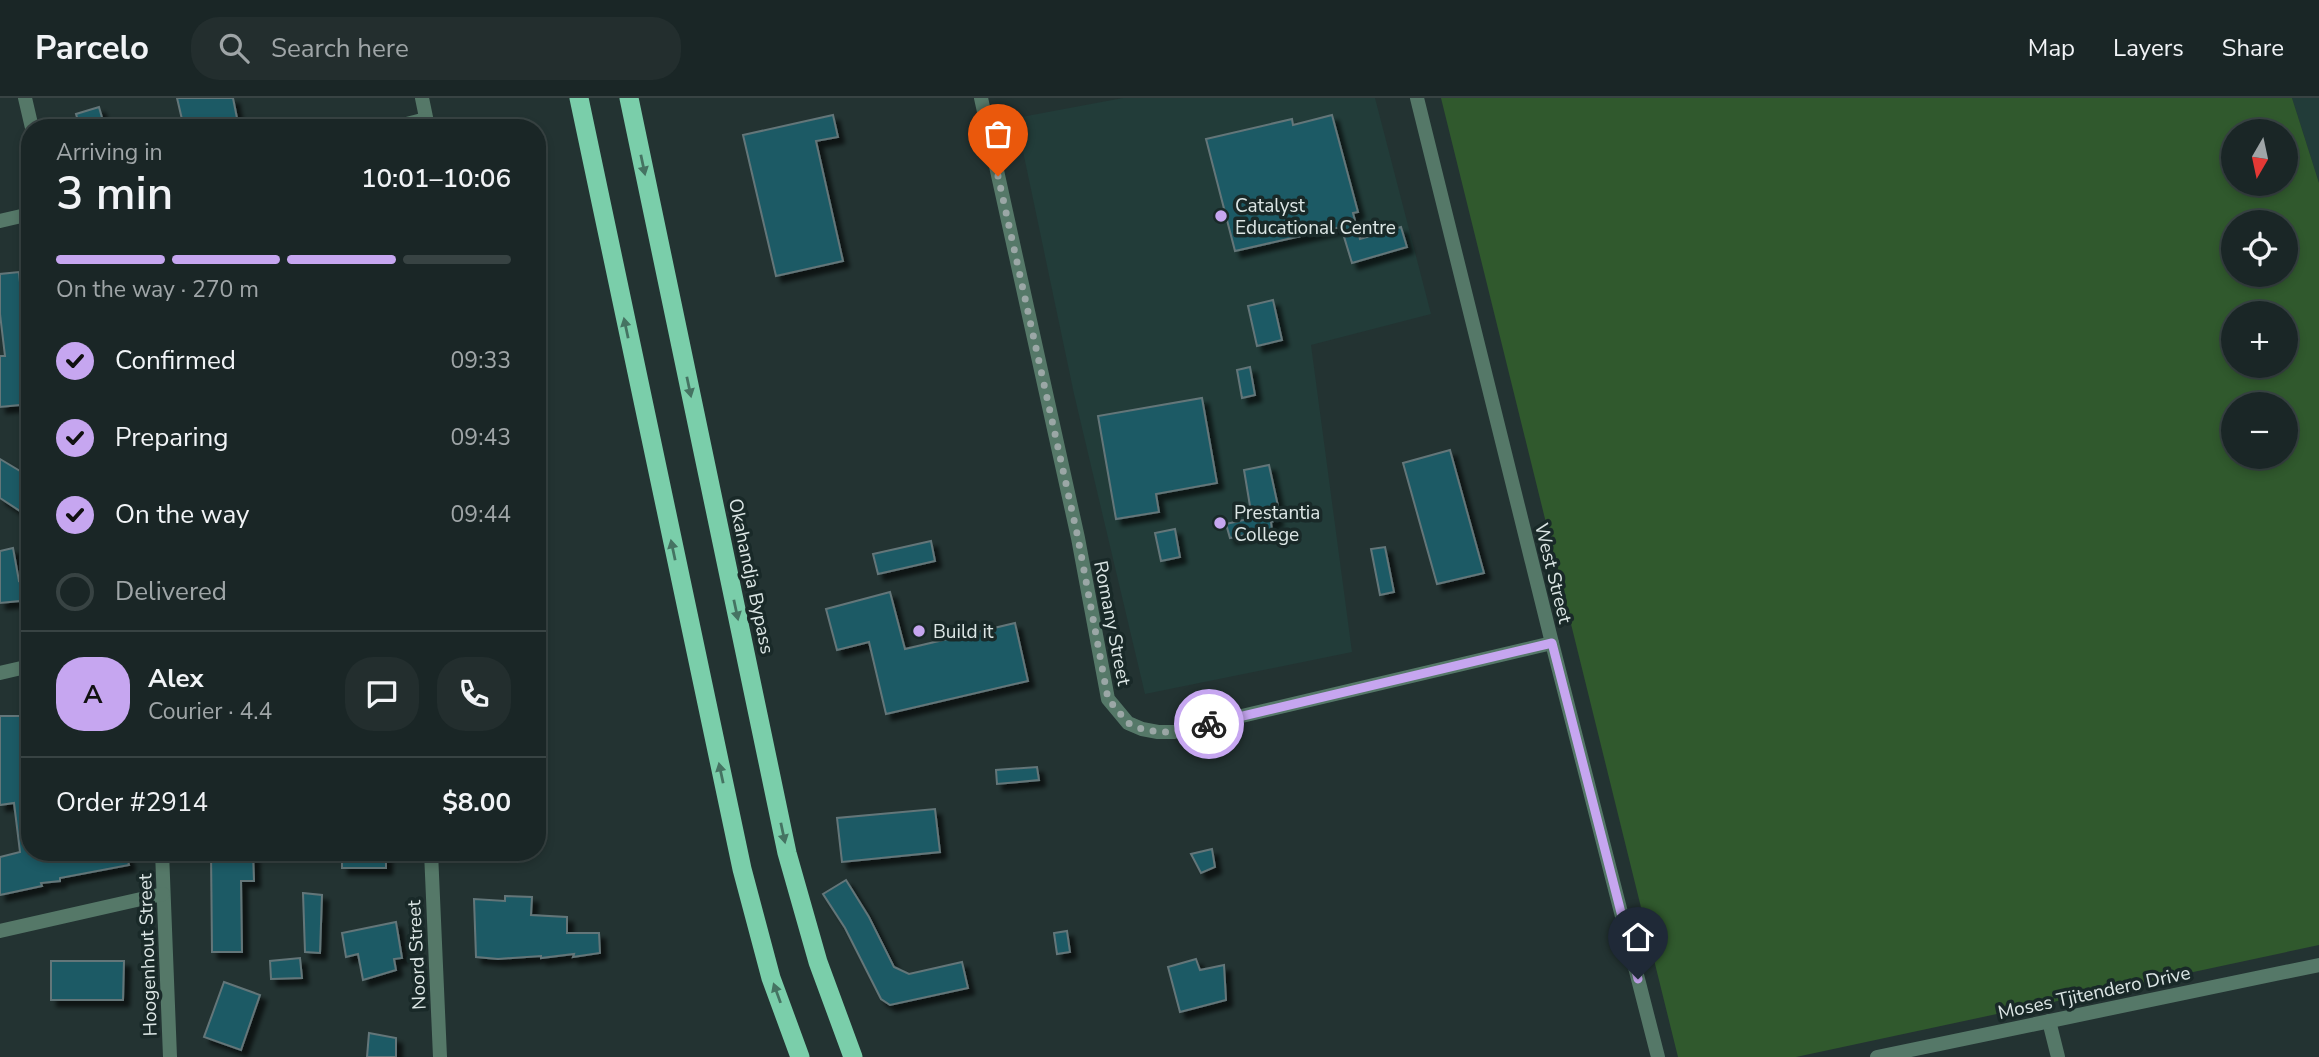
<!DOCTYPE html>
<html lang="en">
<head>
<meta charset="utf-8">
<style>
	:root { --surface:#1a2626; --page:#232e2e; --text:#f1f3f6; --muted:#9fa5a7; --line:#384343; --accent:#c6a6f0 }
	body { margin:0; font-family:"Nunito Sans",sans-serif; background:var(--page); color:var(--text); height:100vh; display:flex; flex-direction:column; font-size:26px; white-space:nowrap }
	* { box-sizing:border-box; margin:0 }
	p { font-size:23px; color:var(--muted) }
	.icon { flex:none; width:38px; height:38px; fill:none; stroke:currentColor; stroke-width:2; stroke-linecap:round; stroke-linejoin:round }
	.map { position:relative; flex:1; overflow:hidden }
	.details { position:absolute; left:21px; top:21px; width:525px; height:742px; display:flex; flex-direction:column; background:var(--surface); border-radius:28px; box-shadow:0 4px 10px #0003,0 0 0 2px var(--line) }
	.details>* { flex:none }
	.needle { width:46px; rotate:189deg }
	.tools { position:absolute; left:2221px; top:21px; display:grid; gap:14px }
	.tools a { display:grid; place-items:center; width:77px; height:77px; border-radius:50%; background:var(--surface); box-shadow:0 4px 10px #0003,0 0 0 2px var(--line); font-size:35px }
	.pin { position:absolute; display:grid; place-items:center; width:60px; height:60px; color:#fff; margin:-72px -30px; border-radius:50% 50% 50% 0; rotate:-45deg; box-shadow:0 0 7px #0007 }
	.pin .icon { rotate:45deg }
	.courier { position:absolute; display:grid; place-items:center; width:70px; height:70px; margin:-35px; border:5px solid #c6a6f0; border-radius:50%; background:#fff; color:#222; box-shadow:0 2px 9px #0007 }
	.head em { font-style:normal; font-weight:600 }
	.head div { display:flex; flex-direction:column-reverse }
	.head { display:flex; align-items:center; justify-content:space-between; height:119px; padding:0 35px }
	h1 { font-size:46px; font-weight:600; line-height:52px }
	.bar { display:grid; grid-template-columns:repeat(4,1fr); gap:10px 7px; align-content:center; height:84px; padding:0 35px }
	.bar i { height:9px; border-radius:5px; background:var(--line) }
	.bar .current { background:var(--accent) }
	.bar p { grid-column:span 4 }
	.line { display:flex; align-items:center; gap:18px; padding:0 35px; border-top:2px solid var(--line) }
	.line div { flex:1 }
	.round { display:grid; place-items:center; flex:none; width:74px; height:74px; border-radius:28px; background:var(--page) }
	ol { padding:0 35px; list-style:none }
	li { display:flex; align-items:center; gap:21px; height:77px }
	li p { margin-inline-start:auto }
	li .icon { padding:7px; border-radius:50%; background:var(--accent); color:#111; stroke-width:4 }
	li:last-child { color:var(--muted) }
	li i { width:38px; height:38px; border:4px solid var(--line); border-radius:50% }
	header { display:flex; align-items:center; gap:42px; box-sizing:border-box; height:98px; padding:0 35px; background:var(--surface); border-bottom:2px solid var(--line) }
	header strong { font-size:33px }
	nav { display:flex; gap:38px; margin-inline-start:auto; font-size:24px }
	.search { width:490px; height:63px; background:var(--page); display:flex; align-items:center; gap:18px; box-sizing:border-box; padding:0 24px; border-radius:28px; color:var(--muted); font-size:26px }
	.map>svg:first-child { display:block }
	.built { fill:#223c39 }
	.green { fill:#30592d; fill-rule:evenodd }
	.building { fill:#1e5a65; stroke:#647679; stroke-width:2; filter:url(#shadow) }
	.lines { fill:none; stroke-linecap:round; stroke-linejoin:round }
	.minor { stroke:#557868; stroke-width:14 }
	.tertiary { stroke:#557868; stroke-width:14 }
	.trunk { stroke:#7aceaa; stroke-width:19 }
	.oneway { fill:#457362 }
	.done { stroke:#9ba7a6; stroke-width:7; stroke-dasharray:0 12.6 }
	.route { stroke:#c6a6f0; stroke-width:9 }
	.poi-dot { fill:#c6a6f0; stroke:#192928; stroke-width:2.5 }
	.labels { text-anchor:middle; stroke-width:7; stroke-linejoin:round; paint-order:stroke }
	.poi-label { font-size:19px; fill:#dce6e5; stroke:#192928; text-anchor:start }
	.street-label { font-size:19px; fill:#dce6e5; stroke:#192928 }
</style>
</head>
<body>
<header>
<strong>Parcelo</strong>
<div class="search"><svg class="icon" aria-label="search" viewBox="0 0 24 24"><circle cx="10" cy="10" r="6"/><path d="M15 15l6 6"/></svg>Search here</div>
<nav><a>Map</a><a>Layers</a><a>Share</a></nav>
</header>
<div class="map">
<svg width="2319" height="959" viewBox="0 0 2319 959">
	<defs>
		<filter id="shadow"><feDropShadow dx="6" dy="6" stdDeviation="2" flood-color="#0009"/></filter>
	</defs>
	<rect width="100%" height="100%" fill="#233332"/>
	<g class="built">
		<polygon points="1123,0 1375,0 1431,216 1311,247 1352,554 1145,596 1074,296 1016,20"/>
		<polygon points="2292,0 2319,0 2319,85"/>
	</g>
	<path class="green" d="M1441,0H2292L2319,85V847L1796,959H1678ZM2233,33H2286V86H2233ZM2233,124H2286V177H2233ZM2233,215H2286V268H2233ZM2233,306H2286V359H2233Z"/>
	<g class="building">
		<polygon points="177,0 233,0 239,30 184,30"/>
		<polygon points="99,9 105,30 80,30 76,16"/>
		<polygon points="833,17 838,39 816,43 843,163 776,178 743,37"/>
		<polygon points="1332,17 1358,114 1353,115 1360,141 1401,129 1407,149 1352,165 1341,129 1235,153 1206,41 1292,21 1293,27"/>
		<polygon points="19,174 24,227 30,226 30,306 0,309 0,258 5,258 0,216 0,176"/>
		<polygon points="1273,202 1282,242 1257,248 1248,208"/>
		<polygon points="1250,269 1255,297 1242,300 1237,272"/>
		<polygon points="1202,300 1217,385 1156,396 1159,414 1116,421 1098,318"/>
		<polygon points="1450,352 1484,475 1437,486 1403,365"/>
		<polygon points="0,361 30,379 30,403 23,415 0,400"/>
		<polygon points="1269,367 1278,408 1274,409 1277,422 1271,424 1272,432 1230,440 1226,426 1252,420 1244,372"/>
		<polygon points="1175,431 1180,459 1161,463 1155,435"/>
		<polygon points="931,443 935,463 878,476 873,456"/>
		<polygon points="1385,449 1394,494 1380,497 1371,451"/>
		<polygon points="13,450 19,483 30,481 30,502 0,505 0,453"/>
		<polygon points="890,494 905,551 1015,525 1028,583 886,616 869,544 837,552 826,511"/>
		<polygon points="0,618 29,618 30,754 126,754 129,767 60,780 60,783 41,785 42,788 0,797 0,759 20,754 14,705 0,707"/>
		<polygon points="1037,669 1039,682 997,686 996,672"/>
		<polygon points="935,711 940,754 842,764 837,720"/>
		<polygon points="1212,751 1215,769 1201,775 1191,756"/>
		<polygon points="211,754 253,754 254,783 241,783 242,854 212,854"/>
		<rect x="342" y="754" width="44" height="16"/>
		<polygon points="846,782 869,819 894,869 909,876 962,864 968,890 890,907 881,901 845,830 823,796"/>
		<polygon points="303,795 322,797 320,855 305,854"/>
		<polygon points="505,798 532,799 531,817 567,819 567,835 599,835 600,855 573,859 574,856 541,860 541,858 498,861 476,859 474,801 505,803"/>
		<polygon points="396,824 402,860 394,861 396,872 363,882 358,856 346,859 342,835"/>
		<polygon points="1067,833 1070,854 1057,856 1054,835"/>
		<polygon points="300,860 302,880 271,881 270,863"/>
		<polygon points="1196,861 1200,872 1224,867 1226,902 1180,914 1168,869"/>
		<polygon points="51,863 124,863 123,902 51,902"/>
		<polygon points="224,884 260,897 241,952 204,939"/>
		<polygon points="369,935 396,940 396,959 367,959"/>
	</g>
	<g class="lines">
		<g class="minor">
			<polyline points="25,0 32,30"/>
			<polyline points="422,0 428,29"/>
			<polyline points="981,0 1078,440 1108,601 1128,625 1142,631 1158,634 1174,634 1552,545"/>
			<polyline points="391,30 426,21"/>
			<polyline points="0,123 30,116"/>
			<polyline points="0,575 30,568"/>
			<polyline points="162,754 170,959"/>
			<polyline points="431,754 440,959"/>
			<polyline points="0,833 163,796"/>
			<polyline points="2049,923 2058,959"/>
		</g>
		<g class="tertiary">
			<polyline points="1417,0 1552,545 1658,959"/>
			<polyline points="1877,959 2319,867"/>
		</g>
		<g class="trunk">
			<polyline points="579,0 742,771 771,880 800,959"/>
			<polyline points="629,0 787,755 818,864 853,959"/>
		</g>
	</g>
	<defs><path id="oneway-solid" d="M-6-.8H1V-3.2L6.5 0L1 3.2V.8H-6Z" transform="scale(1.75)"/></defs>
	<g class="oneway">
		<use href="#oneway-solid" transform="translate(643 67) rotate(78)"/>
		<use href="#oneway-solid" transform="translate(626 230) rotate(-102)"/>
		<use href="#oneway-solid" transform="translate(689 289) rotate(78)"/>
		<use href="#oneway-solid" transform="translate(673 452) rotate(-102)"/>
		<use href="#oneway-solid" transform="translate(736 512) rotate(78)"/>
		<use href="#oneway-solid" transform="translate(721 675) rotate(-102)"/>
		<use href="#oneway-solid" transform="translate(783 735) rotate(78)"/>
		<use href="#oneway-solid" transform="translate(777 895) rotate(-110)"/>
	</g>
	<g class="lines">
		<polyline class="done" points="998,78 1078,440 1108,601 1128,625 1142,631 1158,634 1174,634 1209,626"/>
		<polyline class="route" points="1209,626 1552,545 1638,881"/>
	</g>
	<g class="poi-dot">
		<circle cx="1221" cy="118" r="7"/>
		<circle cx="1220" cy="425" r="7"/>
		<circle cx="919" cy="533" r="7"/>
	</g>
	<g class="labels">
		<g class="poi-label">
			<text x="1235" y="114">Catalyst<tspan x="1235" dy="22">Educational Centre</tspan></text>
			<text x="1234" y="421">Prestantia<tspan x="1234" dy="22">College</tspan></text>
			<text x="933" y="540">Build it</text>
		</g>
		<g class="street-label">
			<text transform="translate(1554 475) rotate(76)" y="7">West Street</text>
			<text transform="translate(752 478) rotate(78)" y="7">Okahandja Bypass</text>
			<text transform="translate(1113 525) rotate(79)" y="7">Romany Street</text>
			<text transform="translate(147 857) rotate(-92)" y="7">Hoogenhout Street</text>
			<text transform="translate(416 857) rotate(-93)" y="7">Noord Street</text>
			<text transform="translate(2094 894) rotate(-12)" y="7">Moses Tjitendero Drive</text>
		</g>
	</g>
</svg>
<div class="tools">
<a><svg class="needle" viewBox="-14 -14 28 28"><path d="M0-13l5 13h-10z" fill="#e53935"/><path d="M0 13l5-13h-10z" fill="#9fa5a7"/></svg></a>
<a><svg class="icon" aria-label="locate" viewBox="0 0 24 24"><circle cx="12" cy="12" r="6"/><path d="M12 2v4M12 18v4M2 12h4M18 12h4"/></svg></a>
<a>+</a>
<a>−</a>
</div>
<div class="pin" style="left:998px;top:78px;background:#ea580c"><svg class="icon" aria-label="bag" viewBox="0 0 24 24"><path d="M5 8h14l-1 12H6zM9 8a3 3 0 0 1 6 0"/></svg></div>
<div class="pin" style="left:1638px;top:881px;background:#1f2937"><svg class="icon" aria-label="home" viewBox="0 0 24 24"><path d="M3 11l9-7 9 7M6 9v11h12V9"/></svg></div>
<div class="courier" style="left:1209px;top:626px"><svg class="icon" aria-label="bike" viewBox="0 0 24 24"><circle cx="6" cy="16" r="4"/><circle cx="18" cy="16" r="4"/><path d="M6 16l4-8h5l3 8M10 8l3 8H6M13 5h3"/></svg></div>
<section class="details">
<div class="head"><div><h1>3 min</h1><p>Arriving in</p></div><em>10:01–10:06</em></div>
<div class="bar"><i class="current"></i><i class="current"></i><i class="current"></i><i></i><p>On the way · 270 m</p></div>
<ol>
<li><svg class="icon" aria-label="check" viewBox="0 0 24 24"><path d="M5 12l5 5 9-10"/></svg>Confirmed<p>09:33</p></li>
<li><svg class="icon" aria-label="check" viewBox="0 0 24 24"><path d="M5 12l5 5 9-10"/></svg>Preparing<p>09:43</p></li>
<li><svg class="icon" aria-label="check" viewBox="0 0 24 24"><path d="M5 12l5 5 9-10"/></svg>On the way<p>09:44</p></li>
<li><i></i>Delivered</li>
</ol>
<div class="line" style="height:126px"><b class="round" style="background:var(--accent);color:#111">A</b><div><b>Alex</b><p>Courier · 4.4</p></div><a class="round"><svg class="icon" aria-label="chat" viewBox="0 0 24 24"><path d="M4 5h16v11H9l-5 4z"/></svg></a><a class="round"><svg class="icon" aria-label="phone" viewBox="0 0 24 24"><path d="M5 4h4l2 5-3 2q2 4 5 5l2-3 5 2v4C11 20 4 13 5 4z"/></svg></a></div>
<div class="line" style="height:91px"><div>Order #2914</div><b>$8.00</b></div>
</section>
</div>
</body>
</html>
